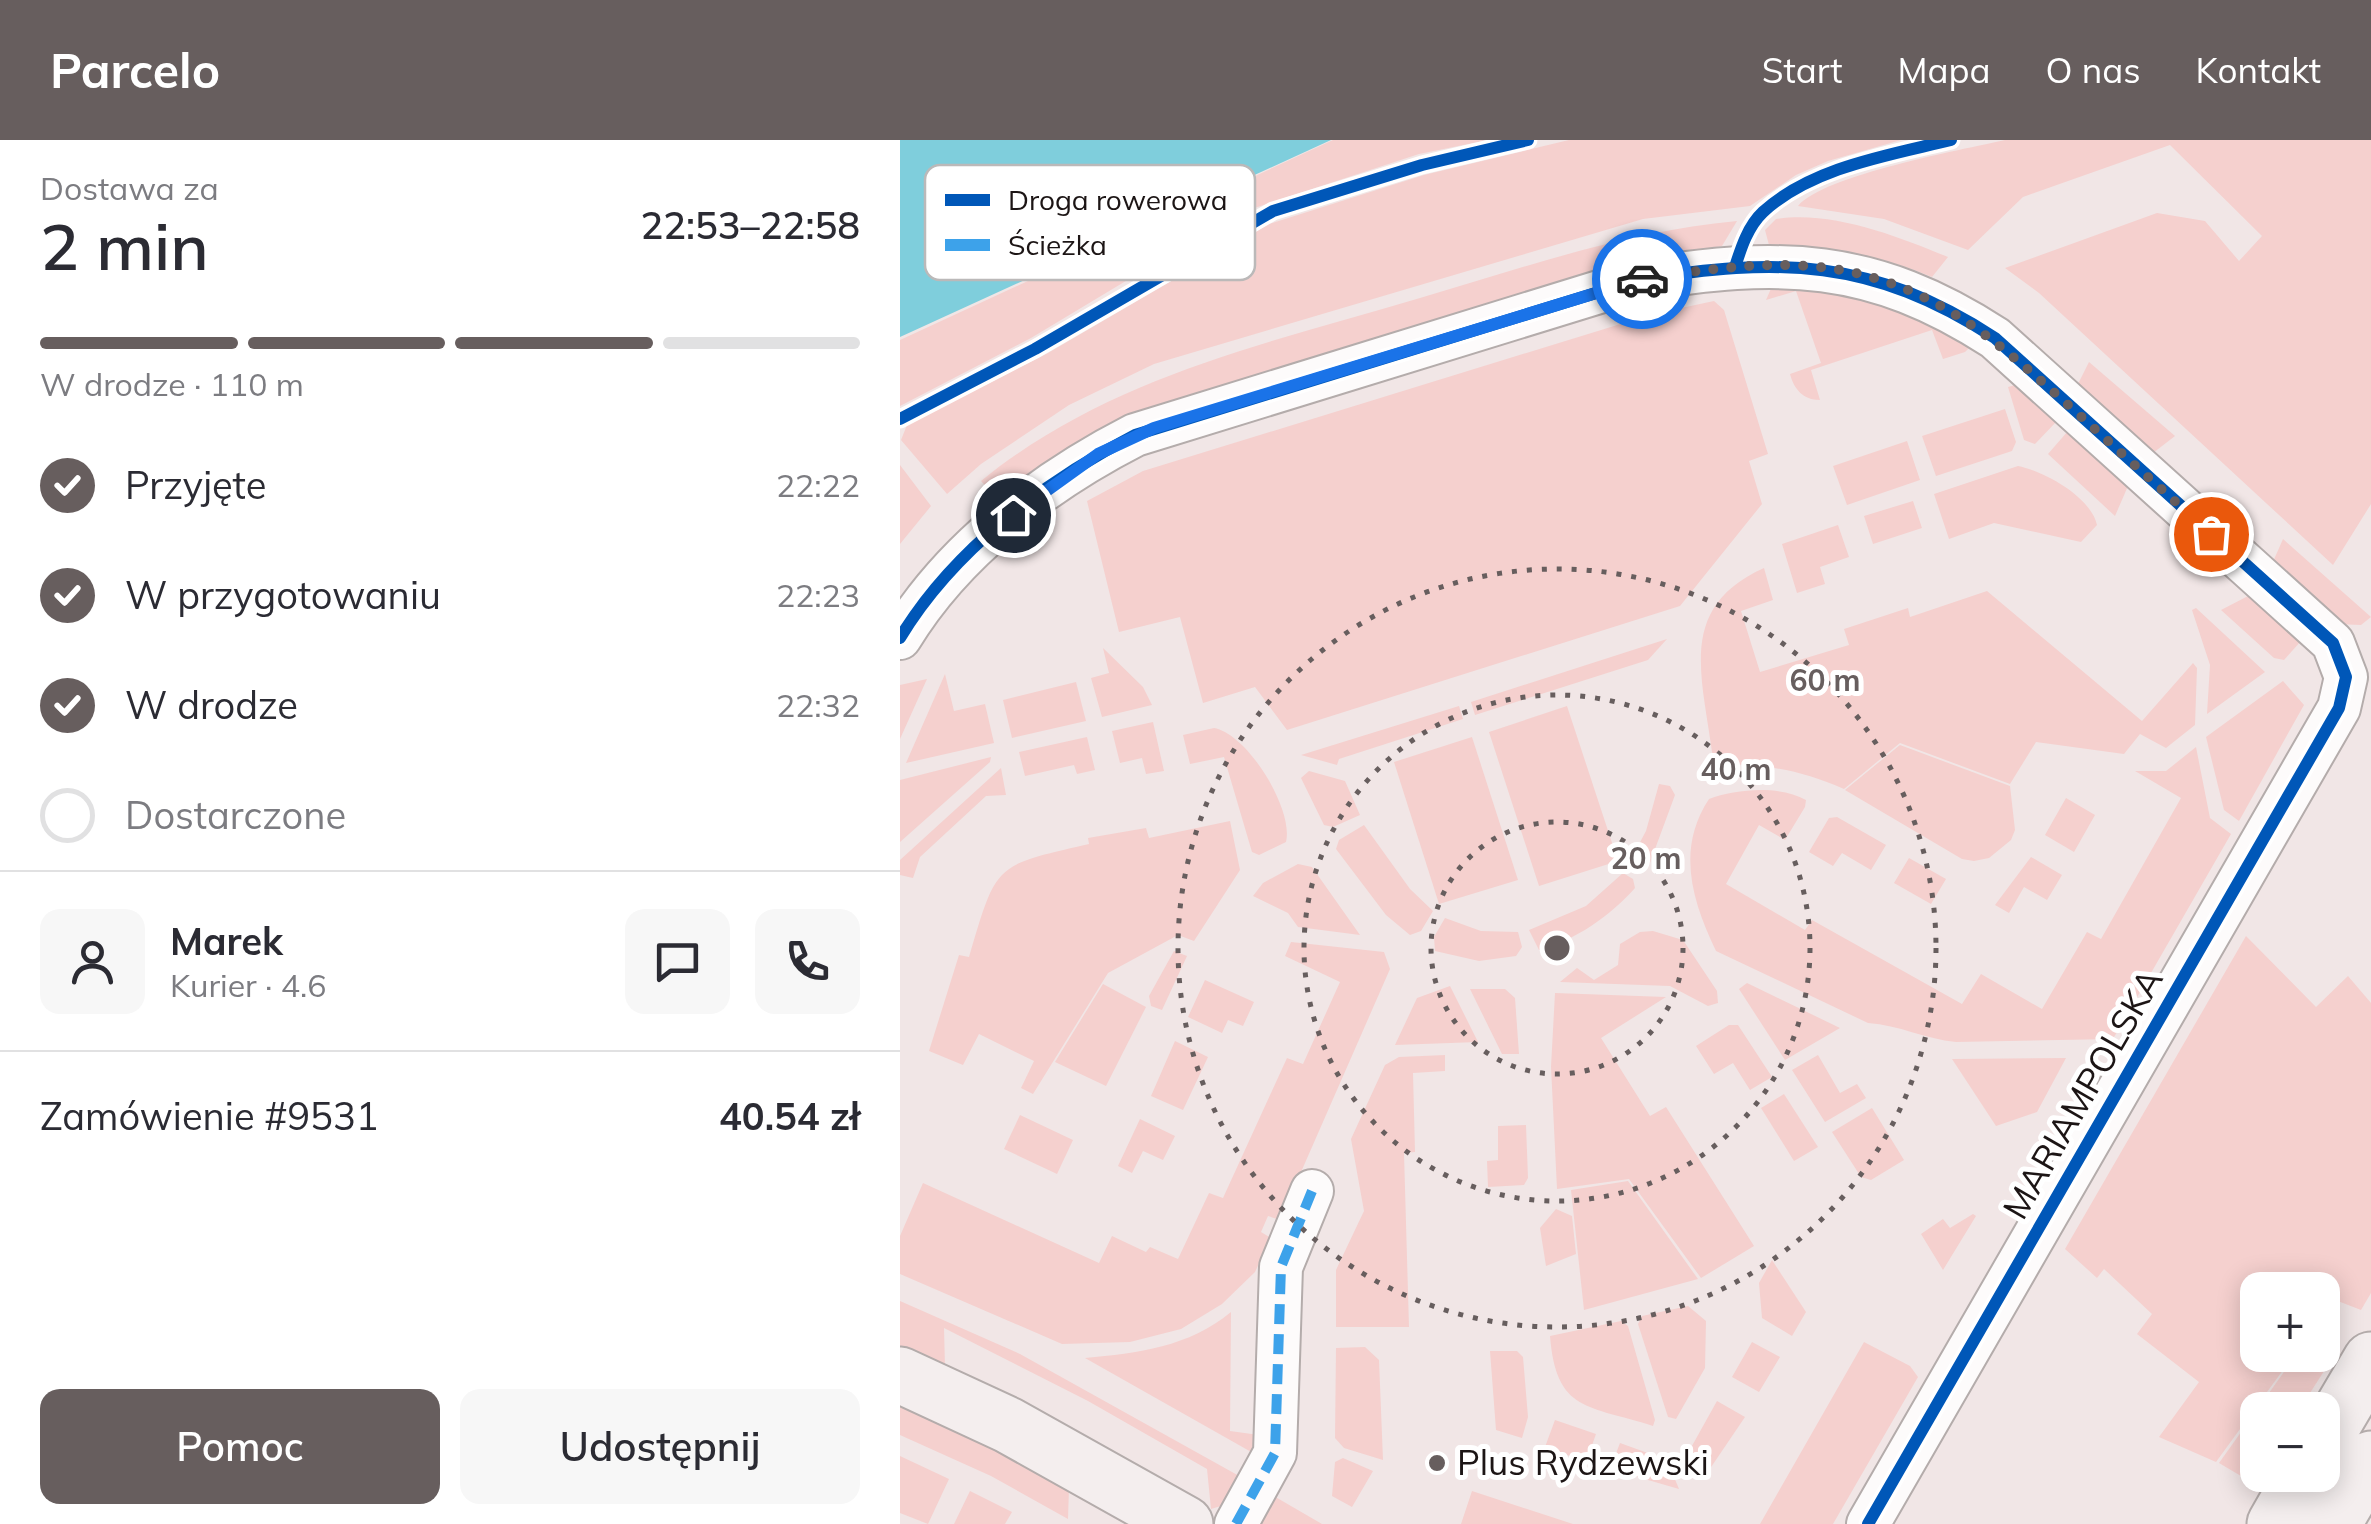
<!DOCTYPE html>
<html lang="pl">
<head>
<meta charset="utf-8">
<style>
	:root { --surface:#fff; --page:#f7f7f7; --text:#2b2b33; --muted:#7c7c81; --line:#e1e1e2; --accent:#675e5e }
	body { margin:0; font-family:Mulish,sans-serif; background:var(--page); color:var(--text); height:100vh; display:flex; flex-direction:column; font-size:38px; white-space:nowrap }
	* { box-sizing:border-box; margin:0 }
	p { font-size:32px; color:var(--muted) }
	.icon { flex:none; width:55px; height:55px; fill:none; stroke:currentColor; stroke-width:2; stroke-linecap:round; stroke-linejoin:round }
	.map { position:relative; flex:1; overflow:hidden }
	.panel { display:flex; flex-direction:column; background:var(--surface); width:900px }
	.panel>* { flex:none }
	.tools { position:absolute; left:1340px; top:1132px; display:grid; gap:20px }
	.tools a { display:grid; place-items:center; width:100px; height:100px; border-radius:20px; background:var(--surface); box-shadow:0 5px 25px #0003; font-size:50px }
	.pin { position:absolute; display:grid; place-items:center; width:85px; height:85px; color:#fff; margin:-42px; border:5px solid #fff; border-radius:50%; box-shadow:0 2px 10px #0007 }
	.courier { position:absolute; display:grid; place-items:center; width:100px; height:100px; margin:-50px; border:8px solid #1a73e8; border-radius:50%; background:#fff; color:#222; box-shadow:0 2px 12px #0007 }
	.overview em { font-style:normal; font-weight:600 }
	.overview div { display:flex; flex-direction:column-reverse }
	.overview { display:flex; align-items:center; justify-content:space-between; height:170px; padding:0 40px }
	h1 { font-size:65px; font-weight:600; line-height:75px }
	.bar { display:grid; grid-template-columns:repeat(4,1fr); gap:15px 10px; align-content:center; height:120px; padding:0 40px }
	.bar i { height:12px; border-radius:8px; background:var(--line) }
	.bar .active { background:var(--accent) }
	.bar p { grid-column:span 4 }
	.line { display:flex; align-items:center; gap:25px; padding:0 40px; border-top:2px solid var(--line) }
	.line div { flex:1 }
	.round { display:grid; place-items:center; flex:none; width:105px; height:105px; border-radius:20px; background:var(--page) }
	ol { padding:0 40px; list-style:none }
	li { display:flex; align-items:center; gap:30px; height:110px }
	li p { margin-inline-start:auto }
	li .icon { padding:10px; border-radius:50%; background:var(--accent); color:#fff; stroke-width:4 }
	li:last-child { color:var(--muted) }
	li i { width:55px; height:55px; border:5px solid var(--line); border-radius:50% }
	.action { display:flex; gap:20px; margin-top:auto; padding:20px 40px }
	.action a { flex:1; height:115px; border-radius:20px; background:var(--accent); color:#fff; font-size:40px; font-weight:600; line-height:115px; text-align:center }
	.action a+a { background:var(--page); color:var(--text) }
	header { display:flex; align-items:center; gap:60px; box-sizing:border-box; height:140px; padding:0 50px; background:var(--accent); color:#fff }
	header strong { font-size:48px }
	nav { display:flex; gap:55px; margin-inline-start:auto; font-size:35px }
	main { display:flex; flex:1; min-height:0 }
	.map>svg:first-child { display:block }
	.green { fill:#f5d0ce }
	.water { fill:#7fcedc }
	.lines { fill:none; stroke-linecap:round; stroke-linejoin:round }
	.street-casing { stroke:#b4acab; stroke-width:46 }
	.secondary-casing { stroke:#b4acab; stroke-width:59 }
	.street { stroke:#fdfbfb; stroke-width:42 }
	.secondary { stroke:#f4eeee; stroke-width:55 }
	.quiet { stroke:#3da2ea; stroke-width:10; stroke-dasharray:20 10; stroke-linecap:butt }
	.cycleway-casing { stroke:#fff; stroke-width:19 }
	.cycleway { stroke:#0057b8; stroke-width:12 }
	.done { stroke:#675e5e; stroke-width:10; stroke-dasharray:0 18 }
	.route { stroke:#1a73e8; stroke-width:12 }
	.ring { fill:none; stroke:#675e5e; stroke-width:5; stroke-dasharray:5 10 }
	.poi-dot { fill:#675e5e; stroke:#fff; stroke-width:4 }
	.labels { text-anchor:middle; stroke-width:10; stroke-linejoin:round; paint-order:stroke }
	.street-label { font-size:35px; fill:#1c1515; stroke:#fff }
	.poi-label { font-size:35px; fill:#1c1515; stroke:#fff; text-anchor:start }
	.key { fill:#fff; stroke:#bbb9b9; stroke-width:2.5 }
	.key-label { font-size:28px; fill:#1c1515 }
	.centre { fill:#675e5e; stroke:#fff; stroke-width:5 }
	.ring-label { font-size:30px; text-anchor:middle; font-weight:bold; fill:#675e5e; stroke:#fff; stroke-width:10; stroke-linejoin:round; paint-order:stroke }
</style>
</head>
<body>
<header>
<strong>Parcelo</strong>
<nav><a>Start</a><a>Mapa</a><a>O nas</a><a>Kontakt</a></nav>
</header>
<main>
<section class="panel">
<div class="overview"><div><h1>2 min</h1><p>Dostawa za</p></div><em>22:53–22:58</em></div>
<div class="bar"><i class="active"></i><i class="active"></i><i class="active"></i><i></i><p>W drodze · 110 m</p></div>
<ol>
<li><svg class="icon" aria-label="check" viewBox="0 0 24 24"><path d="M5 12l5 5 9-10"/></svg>Przyjęte<p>22:22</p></li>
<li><svg class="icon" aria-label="check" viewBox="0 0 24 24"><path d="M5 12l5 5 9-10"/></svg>W przygotowaniu<p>22:23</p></li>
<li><svg class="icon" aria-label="check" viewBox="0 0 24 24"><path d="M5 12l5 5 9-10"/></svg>W drodze<p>22:32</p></li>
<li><i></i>Dostarczone</li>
</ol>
<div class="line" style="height:180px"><a class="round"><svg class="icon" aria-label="person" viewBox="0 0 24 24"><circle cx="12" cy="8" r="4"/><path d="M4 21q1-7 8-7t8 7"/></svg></a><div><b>Marek</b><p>Kurier · 4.6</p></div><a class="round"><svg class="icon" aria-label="chat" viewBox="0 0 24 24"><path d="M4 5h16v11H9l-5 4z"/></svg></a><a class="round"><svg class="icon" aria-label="phone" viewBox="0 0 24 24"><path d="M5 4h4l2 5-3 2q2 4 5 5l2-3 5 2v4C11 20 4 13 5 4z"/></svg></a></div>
<div class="line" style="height:130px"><div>Zamówienie #9531</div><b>40.54 zł</b></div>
<div class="action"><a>Pomoc</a><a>Udostępnij</a></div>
</section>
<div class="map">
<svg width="1471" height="1384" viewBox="0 0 1471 1384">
	<rect width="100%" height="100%" fill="#f1e6e6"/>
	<g class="green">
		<polygon points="433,0 588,0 519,14 339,73 131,198 0,266 0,200"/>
		<polygon points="669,0 1001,0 928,21 896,35 850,66 743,79 254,224 169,265 81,324 47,354 1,300 7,285 148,213 369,84 524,35"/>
		<path d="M1105,0H1471V364L1433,425L1139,153L1105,128L1257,73L1305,81L1339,121L1362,96L1270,5L1123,57L1068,110L984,79L898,66C924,35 1061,10 1105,0Z"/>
		<path d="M876,79C931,70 997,96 1048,117L1032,137C978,115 927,105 869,105L865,90Z"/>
		<path d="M837,81L822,106L738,122L245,271L99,361L81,341C209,237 366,204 520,158C625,127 728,91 837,81Z"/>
		<path d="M873,144L986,162L1072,205L1065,212L1043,219L1032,190L911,230L920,260C903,260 894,249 890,234L921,223L896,151L866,160Z"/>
		<polygon points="814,161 824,170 868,314 849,321 862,364 780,466 387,590 355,547 303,563 280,477 219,492 187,361 243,331 753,174"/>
		<polygon points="1189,222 1275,296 1253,313 1177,246"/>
		<polygon points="1119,244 1157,281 1135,304 1124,300 1108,247"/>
		<polygon points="1105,269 1116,302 1112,311 1036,336 1022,296"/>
		<polygon points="1168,291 1228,346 1215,376 1148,314"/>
		<polygon points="1007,301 1020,340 947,365 933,326"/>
		<polygon points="0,325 31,366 0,404"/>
		<path d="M1118,326C1144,331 1191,357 1197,385L1181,402L1094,383L1049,399L1034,354Z"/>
		<polygon points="1013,361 1022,388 973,404 964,376"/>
		<polygon points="938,385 949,417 920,427 925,444 897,453 882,404"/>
		<polygon points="1383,399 1471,477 1461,485 1437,484 1372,424"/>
		<path d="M864,428L873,460L841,471L860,532L949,505L944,489L1008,468L1010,477L1087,451L1242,581L1293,523L1297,528L1295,585L1266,608L1240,594L1224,614L1136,602L1110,644L1000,603L944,649C900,630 865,624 818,624L812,612C802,535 777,467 864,428Z"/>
		<polygon points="1350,455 1401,501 1384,520 1374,518 1321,470"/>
		<polygon points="1296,468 1365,532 1307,574 1310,525 1292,470"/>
		<polygon points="767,499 748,520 575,575 571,562"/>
		<polygon points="203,508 243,547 252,565 202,577 191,538 209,533"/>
		<polygon points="45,534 54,571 85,564 94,603 6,623"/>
		<polygon points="27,539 0,599 0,545"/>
		<polygon points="1383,541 1404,565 1339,681 1324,670 1306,597"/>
		<polygon points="176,542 186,581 112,598 103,560"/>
		<polygon points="559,566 563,579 439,619 437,625 401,615"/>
		<polygon points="667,566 718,721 639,746 589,592"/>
		<polygon points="253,582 264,631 246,634 242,618 220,623 212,591"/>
		<path d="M314,588C348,594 394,670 386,702L359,715L352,712L324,617L290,624L283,595Z"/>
		<polygon points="187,597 195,630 177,634 174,625 125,636 119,612"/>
		<polygon points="572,597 618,740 539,764 494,622"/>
		<polygon points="1000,605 1110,646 1115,690 1111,700 1089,718 1074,721 1062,719 945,650"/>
		<path d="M1296,607L1310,678L1331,694L1213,899L1056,902C1025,899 999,885 968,883L816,811C792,761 776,709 809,659C836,649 880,645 906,660L905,667L885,700L859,685L826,744L905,790L912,780L1062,864L1081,834L1142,869L1187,792L1201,799L1281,658L1235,631H1266Z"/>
		<polygon points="91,617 90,622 0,702 0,640"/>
		<polygon points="101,628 106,655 86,656 20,717 13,738 0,735 0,720"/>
		<polygon points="409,631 445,641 460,675 433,687 424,685 401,638"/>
		<polygon points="759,644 770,646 775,655 748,728 730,721 746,691"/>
		<polygon points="1166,658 1195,675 1174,712 1145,695"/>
		<polygon points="937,677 986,705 971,730 942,713 933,726 909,712 929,678"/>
		<path d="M330,681L340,730L294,801L278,795L208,833L133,954L121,948L134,921L79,894L63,925L29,911L59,815L69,817C97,723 93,726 189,704L188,698L246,688L249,698Z"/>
		<polygon points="464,685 510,749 533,771 521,791 510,795 486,775 436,709 439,700"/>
		<polygon points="1131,717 1162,735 1147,760 1124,747 1109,773 1095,765"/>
		<polygon points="1009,718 1046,739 1031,764 994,743"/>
		<polygon points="398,724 412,727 460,795 398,787 388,773 353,756 363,743"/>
		<path d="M723,733L733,739L735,748C710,776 676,800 639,810L629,790L686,766Z"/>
		<polygon points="545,778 581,791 618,792 622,807 616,816 579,821 535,811 534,797"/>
		<polygon points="753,791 783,800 817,851 818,863 808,866 770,846 660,842 677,828 694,840 718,825 720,804 740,792"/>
		<polygon points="1346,796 1416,867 1448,836 1471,863 1471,1153 1461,1170 1425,1156 1422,1150 1358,1150 1358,1215 1394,1215 1316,1322 1259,1297 1299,1242 1237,1194 1252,1174 1204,1129 1197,1138 1165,1109"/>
		<polygon points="391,802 484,812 490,829 380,1080 368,1076 361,1092 371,1098 355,1132 322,1164 281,1189 230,1202 162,1204 0,1134 0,1096 23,1043 199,1123 212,1096 246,1112 250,1107 278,1119 309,1053 323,1058 387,918 403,924 440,842 385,816"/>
		<polygon points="274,811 287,816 262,870 251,866 249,856"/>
		<polygon points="305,840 354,862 343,886 328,880 322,893 288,877"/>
		<polygon points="847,843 940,888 885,920 839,849"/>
		<polygon points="203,844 246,867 206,946 155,922"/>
		<polygon points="550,846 578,902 495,905 517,858"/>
		<polygon points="570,849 605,849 615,858 619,914 602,914"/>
		<polygon points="655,853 766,857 701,898 750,976 766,967 854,1106 801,1138 729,1039 657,1049 651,927"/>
		<polygon points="829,885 838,885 872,937 850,950 833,923 814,934 796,906"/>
		<polygon points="275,901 308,917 283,970 251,956"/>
		<polygon points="545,915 545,931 513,933 515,1012 504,1013 509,1187 436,1187 436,1130 464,1071 451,999 485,925 499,917"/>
		<polygon points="918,915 940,953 957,944 966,958 925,982 892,930"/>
		<polygon points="1166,918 1137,972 1096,986 1052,919"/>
		<polygon points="884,954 918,1007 894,1021 861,968"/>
		<polygon points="972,968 1004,1020 971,1040 961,1037 932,992"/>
		<polygon points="120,975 173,1000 157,1034 104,1009"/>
		<polygon points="240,979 275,996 263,1020 243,1011 232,1033 218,1026"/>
		<polygon points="626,985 628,1038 624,1045 588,1047 587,1021 598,1020 598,986"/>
		<polygon points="728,1041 798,1139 684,1170 671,1050"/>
		<polygon points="656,1069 672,1076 676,1114 646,1126 640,1088"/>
		<polygon points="1073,1074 1076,1076 1043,1130 1021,1094 1043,1079 1050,1088"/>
		<polygon points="872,1120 906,1172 892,1196 862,1178 859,1143"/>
		<polygon points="0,1161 120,1214 341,1337 324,1365 311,1369 307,1329 188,1261 44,1188 45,1227 0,1208"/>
		<polygon points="788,1166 806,1181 805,1228 776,1279 768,1277 738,1184 742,1176"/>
		<path d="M331,1172L330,1291L359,1295L353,1313L185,1218C238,1213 289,1207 331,1172Z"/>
		<path d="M721,1181L728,1186L755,1280L753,1286C689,1265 656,1273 650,1196Z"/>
		<polygon points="1423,1200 1437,1211 1399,1270 1358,1270 1357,1327 1346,1339 1319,1323 1396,1215 1422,1215"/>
		<polygon points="852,1202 880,1217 859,1252 832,1237"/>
		<polygon points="964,1202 1010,1226 1018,1237 933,1384 860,1384"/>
		<polygon points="465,1207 479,1220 483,1320 444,1308 435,1298 436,1208"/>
		<polygon points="590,1211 617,1211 623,1217 628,1277 622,1298 596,1290"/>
		<polygon points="817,1261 845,1277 803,1339 788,1313"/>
		<polygon points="0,1263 51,1284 169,1348 168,1379 91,1336 0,1295"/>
		<polygon points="655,1280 696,1294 686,1322 645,1307"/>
		<polygon points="720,1303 767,1320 779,1349 710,1329"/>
		<polygon points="0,1316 49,1339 28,1384 0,1373"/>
		<polygon points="443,1318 473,1331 452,1367 432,1356 435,1322"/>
		<polygon points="70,1351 112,1372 105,1384 54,1384"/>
		<polygon points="572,1351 673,1384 561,1384"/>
		<polygon points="372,1355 422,1384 354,1384"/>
	</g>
	<polygon class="water" points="0,0 431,0 0,197"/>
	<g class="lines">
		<defs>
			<g id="street">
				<path d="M0,498C53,410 145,341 235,295L738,140C879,117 972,118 1095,198L1433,503L1446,537L1439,568L968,1384"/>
				<polyline points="336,1384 375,1313 381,1127 412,1051"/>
			</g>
			<g id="secondary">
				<polyline points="0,1235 108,1285 285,1384"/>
				<polyline points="1422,1303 1471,1220"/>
				<polyline points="1375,1384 1403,1335"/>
				<polyline points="1433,1384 1471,1319"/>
			</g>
		</defs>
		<use href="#street" class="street-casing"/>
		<use href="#secondary" class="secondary-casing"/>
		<use href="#street" class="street"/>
		<use href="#secondary" class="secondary"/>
		<polyline class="quiet" points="336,1384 375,1313 381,1127 412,1051"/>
		<defs>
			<g id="cycleway">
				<path d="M835,127C841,108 848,86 863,72C912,27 990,15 1051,0"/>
				<polyline points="0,279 135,209 373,71 522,25 628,0"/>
				<path d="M0,498C53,410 145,341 235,295L738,140C879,117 972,118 1095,198L1433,503L1446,537L1439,568L968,1384"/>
			</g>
		</defs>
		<use href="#cycleway" class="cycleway-casing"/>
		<use href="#cycleway" class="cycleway"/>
	</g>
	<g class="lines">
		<path class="done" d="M742,139C809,129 879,118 946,131C1045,151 1104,208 1176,272C1221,313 1266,353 1311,394"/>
		<polyline class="route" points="113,375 198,314 254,288 742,139"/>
	</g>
	<g class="ring">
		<circle cx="657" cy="808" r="126"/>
		<circle cx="657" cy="808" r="253"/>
		<circle cx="657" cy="808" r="379"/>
	</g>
	<circle class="poi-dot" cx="537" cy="1323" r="10"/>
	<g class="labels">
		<g class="street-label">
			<text transform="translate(1183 954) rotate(-60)" y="12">MARIAMPOLSKA</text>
		</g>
		<g class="poi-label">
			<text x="557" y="1335">Plus Rydzewski</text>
		</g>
	</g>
	<rect x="25" y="25" width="330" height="115" rx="15" class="key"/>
	<rect x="45" y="54" width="45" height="12" fill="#0057b8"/>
	<rect x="45" y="99" width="45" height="12" fill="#3da2ea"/>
	<g class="key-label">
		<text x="108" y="70">Droga rowerowa</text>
		<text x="108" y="115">Ścieżka</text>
	</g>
	<circle cx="657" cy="808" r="15" class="centre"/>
	<g class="ring-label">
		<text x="925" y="551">60 m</text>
		<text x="836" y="640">40 m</text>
		<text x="746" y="729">20 m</text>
	</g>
</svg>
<div class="tools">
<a>+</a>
<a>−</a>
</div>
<div class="pin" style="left:1311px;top:394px;background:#ea580c"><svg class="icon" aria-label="bag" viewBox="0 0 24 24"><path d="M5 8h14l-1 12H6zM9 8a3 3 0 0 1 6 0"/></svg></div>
<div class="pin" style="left:113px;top:375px;background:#1f2937"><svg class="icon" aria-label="home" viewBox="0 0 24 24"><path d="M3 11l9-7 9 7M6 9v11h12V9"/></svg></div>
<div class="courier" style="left:742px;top:139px"><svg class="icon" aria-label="car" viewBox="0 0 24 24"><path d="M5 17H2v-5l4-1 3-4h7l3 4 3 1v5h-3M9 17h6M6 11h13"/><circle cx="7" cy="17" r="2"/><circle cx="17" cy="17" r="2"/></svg></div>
</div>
</main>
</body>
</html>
